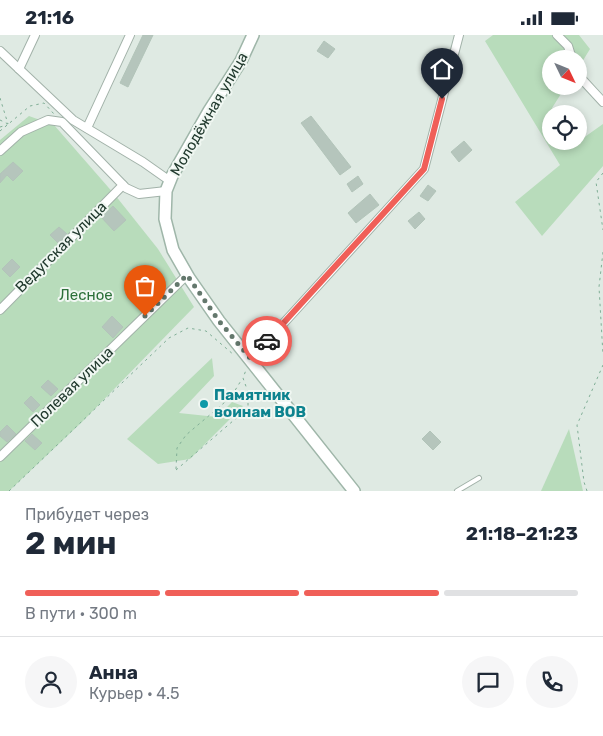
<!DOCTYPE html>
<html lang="ru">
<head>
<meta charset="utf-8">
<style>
	:root { --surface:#fff; --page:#f6f6f7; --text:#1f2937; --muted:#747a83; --line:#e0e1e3; --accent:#f05f58 }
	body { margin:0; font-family:Rubik,sans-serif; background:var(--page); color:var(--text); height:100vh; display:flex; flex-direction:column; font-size:19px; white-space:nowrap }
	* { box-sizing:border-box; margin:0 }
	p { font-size:16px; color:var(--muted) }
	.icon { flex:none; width:28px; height:28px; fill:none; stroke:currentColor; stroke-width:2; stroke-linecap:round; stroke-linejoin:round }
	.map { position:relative; height:456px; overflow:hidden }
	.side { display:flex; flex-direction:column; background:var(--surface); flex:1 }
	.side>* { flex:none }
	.needle { width:32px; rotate:133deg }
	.buttons { position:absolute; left:542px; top:15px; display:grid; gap:10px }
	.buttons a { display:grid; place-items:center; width:45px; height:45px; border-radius:50%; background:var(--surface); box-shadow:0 2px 8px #0003; font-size:25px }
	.pin { position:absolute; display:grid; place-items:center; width:42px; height:42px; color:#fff; margin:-51px -21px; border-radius:50% 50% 50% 0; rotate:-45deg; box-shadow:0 0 5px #0007 }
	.pin .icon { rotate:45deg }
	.courier { position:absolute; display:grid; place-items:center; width:50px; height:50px; margin:-25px; border:4px solid #f05f58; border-radius:50%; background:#fff; color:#222; box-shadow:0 1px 6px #0007 }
	.head em { font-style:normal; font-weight:700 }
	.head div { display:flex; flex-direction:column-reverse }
	.head { display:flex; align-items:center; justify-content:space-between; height:85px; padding:0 25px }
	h1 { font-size:32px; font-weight:700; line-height:38px }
	.bar { display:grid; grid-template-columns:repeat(4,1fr); gap:8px 5px; align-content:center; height:60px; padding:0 25px }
	.bar i { height:6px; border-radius:4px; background:var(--line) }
	.bar .on { background:var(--accent) }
	.bar p { grid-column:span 4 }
	.line { display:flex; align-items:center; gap:12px; padding:0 25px; border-top:1px solid var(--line) }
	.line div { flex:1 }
	.round { display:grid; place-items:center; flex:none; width:52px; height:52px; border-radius:26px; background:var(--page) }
	.status { display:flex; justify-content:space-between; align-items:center; height:35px; padding:0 25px; background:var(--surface); direction:ltr }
	.status svg { height:14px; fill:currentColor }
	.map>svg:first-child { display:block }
	.green { fill:#b8dcbb }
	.building { fill:#b5c5bc; stroke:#b2c4b9 }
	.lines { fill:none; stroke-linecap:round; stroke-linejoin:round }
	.lane-casing { stroke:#a2b2a9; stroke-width:6 }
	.street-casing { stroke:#a2b2a9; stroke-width:10 }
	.secondary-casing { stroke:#9fb6a9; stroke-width:14 }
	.path { stroke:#80ae96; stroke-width:1; stroke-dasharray:2.5 4; stroke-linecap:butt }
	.lane { stroke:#fff; stroke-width:4 }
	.street { stroke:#fff; stroke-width:8 }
	.secondary { stroke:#fff; stroke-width:11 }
	.done { stroke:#64786d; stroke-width:5; stroke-dasharray:0 9 }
	.route { stroke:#f05f58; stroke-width:6 }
	.culture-dot { fill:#0f9aa8; stroke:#f0f7f2; stroke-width:2 }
	.labels { text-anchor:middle; stroke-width:4; stroke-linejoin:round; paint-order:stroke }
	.street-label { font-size:15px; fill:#213a2e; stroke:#f0f7f2 }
	.park-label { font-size:15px; fill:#2c7039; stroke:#f0f7f2 }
	.culture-label { font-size:15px; font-weight:bold; fill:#0d838f; stroke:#f0f7f2; text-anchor:start }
</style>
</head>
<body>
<div class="status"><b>21:16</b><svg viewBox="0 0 49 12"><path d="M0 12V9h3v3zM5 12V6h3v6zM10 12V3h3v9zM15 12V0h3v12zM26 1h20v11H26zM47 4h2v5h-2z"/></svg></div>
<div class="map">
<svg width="603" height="456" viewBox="0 0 603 456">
	<rect width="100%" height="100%" fill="#dfeae3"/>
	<g class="green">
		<polygon points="493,0 579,0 590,14 579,32 579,24 551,24 551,51 566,51 552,73 557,79 551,79 551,106 579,106 603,89 603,131 542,201 515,167 560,130 485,6"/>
		<polygon points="29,81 54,90 115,160 158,214 194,272 82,387 9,456 0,456 0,105"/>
		<polygon points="212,323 214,341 179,378 217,382 232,367 243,371 190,424 158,429 127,404"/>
		<polygon points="569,394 583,456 541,456"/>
	</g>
	<g class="building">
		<polygon points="143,0 153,0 128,52 120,48"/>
		<polygon points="324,6 335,14 328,23 317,16"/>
		<polygon points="311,81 351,132 340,140 301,88"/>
		<polygon points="464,106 472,115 459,127 451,117"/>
		<polygon points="13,127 23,136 13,146 7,140 0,148 0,139"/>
		<polygon points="358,141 363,149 352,157 347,149"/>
		<polygon points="428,150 436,156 428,166 420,161"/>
		<polygon points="370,159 379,170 356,188 348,178"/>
		<polygon points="113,171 126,185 114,196 101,182"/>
		<polygon points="419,177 425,184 415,194 408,186"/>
		<polygon points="59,192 67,199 58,208 50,200"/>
		<polygon points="12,224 20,232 10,242 2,234"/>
		<polygon points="112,281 123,292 113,303 102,292"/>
		<polygon points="48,345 58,354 51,361 41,352"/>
		<polygon points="31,361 40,370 33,377 24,368"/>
		<polygon points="7,390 16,399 7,407 0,401 0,397"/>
		<polygon points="430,396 441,407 433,415 422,404"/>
		<polygon points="32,399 42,408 35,415 25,406"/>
	</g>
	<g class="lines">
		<defs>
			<polyline id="lane" points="457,456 479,443"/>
			<g id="street">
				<polyline points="557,0 568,11 572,24"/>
				<polyline points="0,16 73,85 143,127 170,146"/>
				<polyline points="19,34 35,0"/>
				<polyline points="579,41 603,67"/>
				<polyline points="87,93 130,0"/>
				<polyline points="0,116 21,97 48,85 62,87 126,153 139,159 166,156"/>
				<polyline points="0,275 123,150"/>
				<polyline points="251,324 424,134 459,0"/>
				<polyline points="0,422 187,240"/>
			</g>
			<polyline id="secondary" points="253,0 241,26 209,76 172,141 166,156 165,184 173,215 189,243 219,286 354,456"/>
		</defs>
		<use href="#lane" class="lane-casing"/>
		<use href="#street" class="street-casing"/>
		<use href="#secondary" class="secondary-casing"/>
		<g class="path">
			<polyline points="0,63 8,89"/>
			<polyline points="0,85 8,89"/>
			<polyline points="0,92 7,90"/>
			<polyline points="0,96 30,71 44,68 54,79"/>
			<polyline points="603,138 596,147 603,195"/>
			<polyline points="603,217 599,252 603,320"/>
			<polyline points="176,434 177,413 186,400 231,362 242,344"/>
			<polyline points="176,435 248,373 248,357 243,343 246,335"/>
			<polyline points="9,456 169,303 188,293 206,296 234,320"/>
			<polyline points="587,456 584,447 577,390 603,330"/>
		</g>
		<use href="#lane" class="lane"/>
		<use href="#street" class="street"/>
		<use href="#secondary" class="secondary"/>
	</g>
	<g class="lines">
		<polyline class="done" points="145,281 187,240 219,286 251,324 267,306"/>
		<polyline class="route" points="267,306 424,134 442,64"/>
	</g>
	<circle class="culture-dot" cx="204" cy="369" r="5"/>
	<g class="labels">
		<g class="street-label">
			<text transform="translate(209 79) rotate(-60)" y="5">Молодёжная улица</text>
			<text transform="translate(61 212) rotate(-45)" y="5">Ведугская улица</text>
			<text transform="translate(72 352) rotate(-44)" y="5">Полевая улица</text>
		</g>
		<g class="park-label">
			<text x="86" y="265">Лесное</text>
		</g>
		<g class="culture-label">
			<text x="214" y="365">Памятник<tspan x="214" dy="17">воинам ВОВ</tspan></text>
		</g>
	</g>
</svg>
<div class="buttons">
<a><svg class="needle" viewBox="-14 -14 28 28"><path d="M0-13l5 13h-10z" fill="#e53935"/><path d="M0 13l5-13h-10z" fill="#747a83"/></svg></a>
<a><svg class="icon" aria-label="locate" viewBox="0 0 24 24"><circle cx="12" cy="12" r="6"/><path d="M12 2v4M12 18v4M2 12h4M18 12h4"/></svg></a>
</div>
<div class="pin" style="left:145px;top:281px;background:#ea580c"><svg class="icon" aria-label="bag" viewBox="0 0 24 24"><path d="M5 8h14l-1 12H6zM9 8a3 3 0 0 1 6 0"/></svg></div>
<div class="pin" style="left:442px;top:64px;background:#1f2937"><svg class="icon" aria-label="home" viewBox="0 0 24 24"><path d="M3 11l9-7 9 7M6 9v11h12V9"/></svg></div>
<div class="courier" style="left:267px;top:306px"><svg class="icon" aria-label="car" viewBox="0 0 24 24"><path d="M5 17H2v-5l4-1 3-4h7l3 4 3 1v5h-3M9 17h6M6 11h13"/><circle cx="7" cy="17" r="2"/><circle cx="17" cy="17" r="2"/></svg></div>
</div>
<section class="side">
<div class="head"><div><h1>2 мин</h1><p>Прибудет через</p></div><em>21:18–21:23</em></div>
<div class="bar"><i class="on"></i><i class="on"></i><i class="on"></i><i></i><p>В пути · 300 m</p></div>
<div class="line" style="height:90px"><a class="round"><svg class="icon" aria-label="person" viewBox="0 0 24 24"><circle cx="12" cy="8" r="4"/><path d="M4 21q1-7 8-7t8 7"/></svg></a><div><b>Анна</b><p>Курьер · 4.5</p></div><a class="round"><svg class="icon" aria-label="chat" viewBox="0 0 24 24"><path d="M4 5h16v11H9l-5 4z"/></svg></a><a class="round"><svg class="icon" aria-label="phone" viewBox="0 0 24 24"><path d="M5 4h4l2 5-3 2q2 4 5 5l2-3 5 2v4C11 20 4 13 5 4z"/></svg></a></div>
</section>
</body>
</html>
